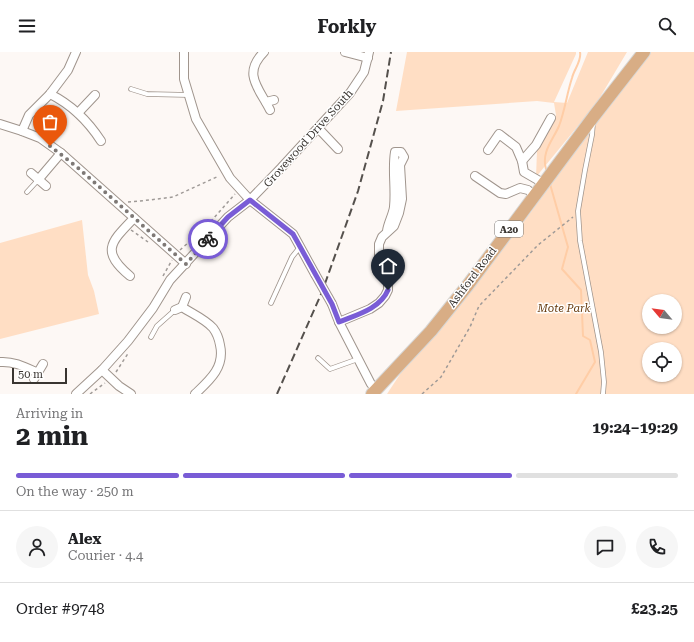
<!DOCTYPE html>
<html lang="en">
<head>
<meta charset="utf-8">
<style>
	:root { --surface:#fff; --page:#f6f6f6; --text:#202124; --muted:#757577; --line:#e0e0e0; --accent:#795cd6 }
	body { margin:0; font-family:"Roboto Serif",serif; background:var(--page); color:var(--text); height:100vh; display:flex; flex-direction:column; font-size:15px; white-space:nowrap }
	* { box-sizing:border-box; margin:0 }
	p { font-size:13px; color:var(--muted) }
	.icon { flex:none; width:22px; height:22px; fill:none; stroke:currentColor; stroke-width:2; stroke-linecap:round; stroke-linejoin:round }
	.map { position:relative; height:342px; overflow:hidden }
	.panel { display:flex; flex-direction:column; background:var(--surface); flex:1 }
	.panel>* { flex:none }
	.needle { width:26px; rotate:299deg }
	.fabs { position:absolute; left:642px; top:242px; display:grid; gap:8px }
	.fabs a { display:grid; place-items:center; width:40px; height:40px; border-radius:50%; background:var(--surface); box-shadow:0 1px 3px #0004; font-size:20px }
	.scale { position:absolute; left:12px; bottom:10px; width:55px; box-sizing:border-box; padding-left:4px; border:2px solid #393531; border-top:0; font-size:11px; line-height:14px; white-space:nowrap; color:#393531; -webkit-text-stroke:3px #fff; paint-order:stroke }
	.pin { position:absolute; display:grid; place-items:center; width:34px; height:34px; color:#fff; margin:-41px -17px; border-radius:50% 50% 50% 0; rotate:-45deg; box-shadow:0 0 4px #0007 }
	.pin .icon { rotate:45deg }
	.courier { position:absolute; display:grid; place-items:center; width:40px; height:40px; margin:-20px; border:3px solid #795cd6; border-radius:50%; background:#fff; color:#222; box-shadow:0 1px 5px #0007 }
	.summary em { font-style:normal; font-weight:700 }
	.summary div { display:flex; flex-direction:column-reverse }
	.summary { display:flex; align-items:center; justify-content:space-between; height:68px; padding:0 16px }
	h1 { font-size:26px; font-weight:700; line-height:30px }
	.bar { display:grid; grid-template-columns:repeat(4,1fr); gap:6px 4px; align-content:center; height:48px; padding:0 16px }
	.bar i { height:5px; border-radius:3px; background:var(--line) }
	.bar .active { background:var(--accent) }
	.bar p { grid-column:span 4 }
	.line { display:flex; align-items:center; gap:10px; padding:0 16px; border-top:1px solid var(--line) }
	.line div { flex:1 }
	.round { display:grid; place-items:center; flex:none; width:42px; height:42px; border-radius:21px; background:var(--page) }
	header { display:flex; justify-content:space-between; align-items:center; height:52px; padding:0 16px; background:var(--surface); font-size:18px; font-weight:700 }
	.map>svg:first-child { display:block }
	.green { fill:#ffdec4; fill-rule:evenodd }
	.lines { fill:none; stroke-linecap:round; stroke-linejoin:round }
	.stream { stroke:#ffcda6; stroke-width:2 }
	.lane-casing { stroke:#a0958d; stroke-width:5.5 }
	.street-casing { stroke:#a0958d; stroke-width:10 }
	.primary-casing { stroke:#d7d7d6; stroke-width:14 }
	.path { stroke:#9f9a97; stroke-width:1.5; stroke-dasharray:3 3; stroke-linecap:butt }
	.lane { stroke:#fff; stroke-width:4 }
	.street { stroke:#fff; stroke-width:8 }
	.primary { stroke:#d8ad85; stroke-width:12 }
	.rail { stroke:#55514d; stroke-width:2; stroke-dasharray:8 4; stroke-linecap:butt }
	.street-bridge-casing { stroke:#a0958d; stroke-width:10; stroke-linecap:butt }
	.street-bridge { stroke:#fff; stroke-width:8 }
	.done { stroke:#7e7976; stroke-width:4; stroke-dasharray:0 7.2 }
	.route { stroke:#795cd6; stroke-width:5 }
	.labels { text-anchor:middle; stroke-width:3; stroke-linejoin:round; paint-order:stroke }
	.shield { fill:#fff; stroke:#74726f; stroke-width:1 }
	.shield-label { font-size:10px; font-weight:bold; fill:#393531 }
	.street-label { font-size:11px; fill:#393531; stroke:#fff }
	.park-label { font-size:11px; font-style:italic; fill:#683b0e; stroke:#fff }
</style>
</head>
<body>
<header><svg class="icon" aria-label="menu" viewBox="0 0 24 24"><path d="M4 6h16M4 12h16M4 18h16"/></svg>Forkly<svg class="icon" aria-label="search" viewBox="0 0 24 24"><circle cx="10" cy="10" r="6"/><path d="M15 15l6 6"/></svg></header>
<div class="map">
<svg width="694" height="342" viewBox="0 0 694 342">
	<rect width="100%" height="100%" fill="#fdf8f5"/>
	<g class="green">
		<polygon points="407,0 576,0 576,2 554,50 567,51 588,0 627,0 596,52 536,125 537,99 556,63 554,51 537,49 396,59"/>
		<path d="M651,0H694V342H387L410,307L531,160L589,77ZM649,249H675V275H649ZM649,297H675V323H649Z"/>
		<polygon points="82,168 88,223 94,239 99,262 0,287 0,191"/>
	</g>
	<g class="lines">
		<g class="stream">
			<path d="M546,117C541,100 553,88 559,74C565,58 567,41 572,26C574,17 582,9 580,0"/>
			<polyline points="550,132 568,195 562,217 581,238 583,284 590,288 595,310 576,342"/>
		</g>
		<defs>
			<g id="lane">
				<polyline points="131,37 147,42 189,43"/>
				<polyline points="593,71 592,83 585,118 578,159 580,189 601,300 604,330 603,342"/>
				<polyline points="27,140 38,128"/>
				<polyline points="271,251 292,205 300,195"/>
				<polyline points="151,285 157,274 175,258"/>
				<polyline points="318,306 330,317 358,307"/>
			</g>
			<g id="street">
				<polyline points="184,0 184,27 196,67 230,126 250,148 293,182 315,222"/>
				<path d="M264,0C242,22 259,36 270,58"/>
				<polyline points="345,0 368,6"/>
				<path d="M50,42C72,53 88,69 101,89"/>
				<polyline points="266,50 274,48"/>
				<polyline points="78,61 95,43"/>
				<polyline points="0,72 22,79 40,86 61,101 186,212"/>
				<polyline points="319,77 338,97"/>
				<polyline points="22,79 29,63 50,42 68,18 76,0"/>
				<polyline points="488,98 499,82 516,95 522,109 524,120 543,131"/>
				<polyline points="522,109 536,93 551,66"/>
				<polyline points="31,121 46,134"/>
				<polyline points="475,124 500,141 506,142 520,136 528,138 534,143"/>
				<polyline points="38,128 61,101"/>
				<path d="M130,224C100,199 111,190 134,166"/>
				<polyline points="332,252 339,270 371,332"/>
				<path d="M182,255C191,261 205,267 213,276C216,280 219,287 220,293C225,315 210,328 195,342"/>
				<polyline points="175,258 182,255 186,245"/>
				<path d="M339,270L370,257L379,251L385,244L388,238V230L379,208V192L382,185L394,174L399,161L402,147L400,113L404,105L401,100H395C392,118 396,136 394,155C393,163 388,171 387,179"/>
				<path d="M0,310C14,309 25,315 38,321"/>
				<polyline points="102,318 119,334 131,342"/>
				<polyline points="34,327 43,312"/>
				<polyline points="76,342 102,318 128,289 153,256 170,228 228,165 250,148 281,116 350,41 364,20 369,0"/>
			</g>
			<polyline id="primary" points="372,342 431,279 468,233 594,64 644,0"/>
		</defs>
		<use href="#lane" class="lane-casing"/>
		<use href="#street" class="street-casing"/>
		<use href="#primary" class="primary-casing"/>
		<g class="path">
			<polyline points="128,150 150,148 173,145 219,124"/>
			<polyline points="131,178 148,190"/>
			<polyline points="180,198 205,176 235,142"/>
			<polyline points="163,224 172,208"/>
			<polyline points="116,320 129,300"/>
			<polyline points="90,342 105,331"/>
			<polyline points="422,342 441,325 470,275 479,254 538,193 573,165"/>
		</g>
		<use href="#lane" class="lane"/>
		<use href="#street" class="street"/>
		<use href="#primary" class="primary"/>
		<polyline class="rail" points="277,342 322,240 358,139 383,49 391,0"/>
		<defs>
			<polyline id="street-bridge" points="315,222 332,252"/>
		</defs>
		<use href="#street-bridge" class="street-bridge-casing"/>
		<use href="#street-bridge" class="street-bridge"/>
	</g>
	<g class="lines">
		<polyline class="done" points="50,94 77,115 186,212 208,187"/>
		<path class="route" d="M208,187L228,165L250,148L293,182L332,252L339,270C356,263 380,257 388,238"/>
	</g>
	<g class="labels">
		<rect class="shield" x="495" y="169" width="28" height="16" rx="3"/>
		<g class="shield-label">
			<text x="509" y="181">A20</text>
		</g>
		<g class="street-label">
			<text transform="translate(308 86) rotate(-48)" y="4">Grovewood Drive South</text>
			<text transform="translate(472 225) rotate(-53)" y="4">Ashford Road</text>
		</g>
		<g class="park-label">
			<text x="564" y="260">Mote Park</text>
		</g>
	</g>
</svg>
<div class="fabs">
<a><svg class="needle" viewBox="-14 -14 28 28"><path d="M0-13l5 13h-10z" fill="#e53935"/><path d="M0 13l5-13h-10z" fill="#757577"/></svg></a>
<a><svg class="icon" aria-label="locate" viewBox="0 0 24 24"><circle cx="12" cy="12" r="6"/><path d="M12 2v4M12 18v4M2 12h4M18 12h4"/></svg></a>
</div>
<div class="scale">50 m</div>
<div class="pin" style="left:50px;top:94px;background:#ea580c"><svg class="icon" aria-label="bag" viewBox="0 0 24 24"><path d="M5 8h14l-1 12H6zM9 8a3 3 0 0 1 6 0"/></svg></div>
<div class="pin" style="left:388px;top:238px;background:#1f2937"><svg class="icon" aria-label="home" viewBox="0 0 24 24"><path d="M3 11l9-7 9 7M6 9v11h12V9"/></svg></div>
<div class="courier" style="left:208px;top:187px"><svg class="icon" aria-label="bike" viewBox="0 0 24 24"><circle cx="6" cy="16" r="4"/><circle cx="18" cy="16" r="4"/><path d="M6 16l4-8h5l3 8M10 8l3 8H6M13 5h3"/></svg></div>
</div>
<section class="panel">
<div class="summary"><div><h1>2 min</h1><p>Arriving in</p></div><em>19:24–19:29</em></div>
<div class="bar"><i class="active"></i><i class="active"></i><i class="active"></i><i></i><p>On the way · 250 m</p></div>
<div class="line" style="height:72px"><a class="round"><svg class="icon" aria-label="person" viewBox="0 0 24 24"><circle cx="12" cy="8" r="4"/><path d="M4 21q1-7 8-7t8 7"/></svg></a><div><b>Alex</b><p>Courier · 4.4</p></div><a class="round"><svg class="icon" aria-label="chat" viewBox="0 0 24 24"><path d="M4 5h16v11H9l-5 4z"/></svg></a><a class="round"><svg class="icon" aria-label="phone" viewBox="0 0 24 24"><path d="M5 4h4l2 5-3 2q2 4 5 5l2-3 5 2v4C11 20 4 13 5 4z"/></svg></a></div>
<div class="line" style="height:52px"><div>Order #9748</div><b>£23.25</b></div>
</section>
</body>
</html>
